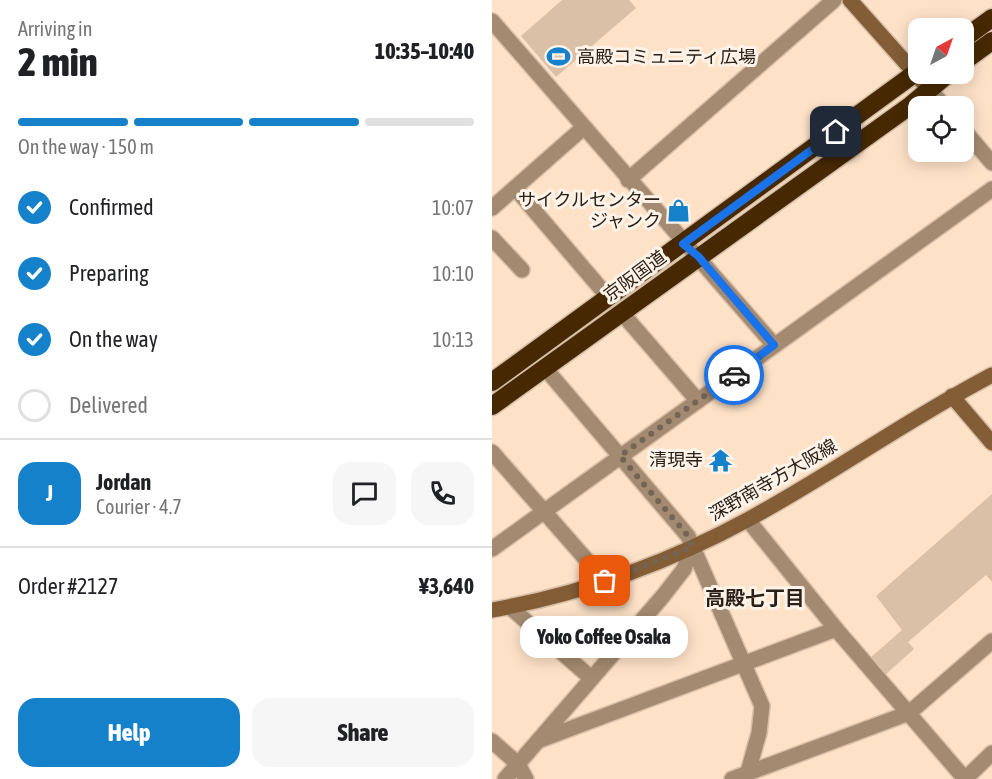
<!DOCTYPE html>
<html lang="en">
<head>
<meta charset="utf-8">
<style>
	:root { --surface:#fff; --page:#f6f6f6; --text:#202124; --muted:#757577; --line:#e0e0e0; --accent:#1581cb }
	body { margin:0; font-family:"Asap Condensed","Noto Sans JP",sans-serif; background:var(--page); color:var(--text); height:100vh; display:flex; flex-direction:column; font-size:22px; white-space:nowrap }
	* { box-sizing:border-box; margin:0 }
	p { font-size:20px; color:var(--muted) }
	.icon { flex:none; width:33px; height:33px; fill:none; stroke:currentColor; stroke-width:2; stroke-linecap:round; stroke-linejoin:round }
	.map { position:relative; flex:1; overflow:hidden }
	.sheet { display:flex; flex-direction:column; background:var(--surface); width:492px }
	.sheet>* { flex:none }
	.needle { width:39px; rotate:40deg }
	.fabs { position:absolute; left:416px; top:18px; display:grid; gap:12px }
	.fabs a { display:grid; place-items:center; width:66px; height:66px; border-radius:12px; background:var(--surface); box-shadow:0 3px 15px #0003; font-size:30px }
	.pin { position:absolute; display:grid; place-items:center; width:51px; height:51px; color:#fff; margin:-26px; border-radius:12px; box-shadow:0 3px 9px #0006 }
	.courier { position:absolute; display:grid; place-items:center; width:60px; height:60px; margin:-30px; border:4px solid #1a73e8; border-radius:50%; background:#fff; color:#222; box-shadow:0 2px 8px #0007 }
	.bubble { position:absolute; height:42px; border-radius:18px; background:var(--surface); box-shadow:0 3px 15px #0003; font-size:20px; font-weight:800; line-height:42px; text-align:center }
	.summary em { font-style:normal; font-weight:800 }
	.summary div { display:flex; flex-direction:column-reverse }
	.summary { display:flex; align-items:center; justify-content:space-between; height:102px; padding:0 18px }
	h1 { font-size:39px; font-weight:800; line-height:45px }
	.bar { display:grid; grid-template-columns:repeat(4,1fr); gap:9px 6px; align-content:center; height:72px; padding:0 18px }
	.bar i { height:8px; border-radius:4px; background:var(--line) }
	.bar .current { background:var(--accent) }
	.bar p { grid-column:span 4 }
	.line { display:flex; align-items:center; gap:15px; padding:0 18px; border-top:2px solid var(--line) }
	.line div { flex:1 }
	.round { display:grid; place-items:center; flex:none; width:63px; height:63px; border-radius:18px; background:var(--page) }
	ol { padding:0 18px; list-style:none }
	li { display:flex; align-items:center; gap:18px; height:66px }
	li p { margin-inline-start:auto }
	li .icon { padding:6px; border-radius:50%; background:var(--accent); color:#fff; stroke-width:4 }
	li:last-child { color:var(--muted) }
	li i { width:33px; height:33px; border:3px solid var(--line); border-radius:50% }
	.primary-button { display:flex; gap:12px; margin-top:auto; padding:12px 18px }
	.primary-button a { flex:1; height:69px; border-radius:18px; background:var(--accent); color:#fff; font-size:24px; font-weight:800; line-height:69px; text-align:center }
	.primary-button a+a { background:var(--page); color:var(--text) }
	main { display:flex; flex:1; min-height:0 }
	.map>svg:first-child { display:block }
	.green { fill:#d9c0a7 }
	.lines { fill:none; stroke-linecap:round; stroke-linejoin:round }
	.street-casing { stroke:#d8bfa8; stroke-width:18 }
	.secondary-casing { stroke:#d8bfa8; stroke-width:18 }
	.highway-casing { stroke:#d8bfa8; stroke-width:21 }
	.street { stroke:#a48a70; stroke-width:15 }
	.secondary { stroke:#825d35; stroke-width:15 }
	.highway { stroke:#462903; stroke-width:18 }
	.done { stroke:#746455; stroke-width:6; stroke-dasharray:0 10.8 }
	.route { stroke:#1a73e8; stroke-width:8 }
	.labels { text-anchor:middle; stroke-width:6; stroke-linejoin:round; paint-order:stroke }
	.poi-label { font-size:18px; fill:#2a2017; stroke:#fef3e8; text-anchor:end }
	.street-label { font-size:18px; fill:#2a2017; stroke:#fef3e8 }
	.neighbourhood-label { font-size:20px; font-weight:bold; fill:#2a2017; stroke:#fef3e8 }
</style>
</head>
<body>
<main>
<section class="sheet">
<div class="summary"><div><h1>2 min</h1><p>Arriving in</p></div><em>10:35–10:40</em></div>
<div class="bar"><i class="current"></i><i class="current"></i><i class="current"></i><i></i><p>On the way · 150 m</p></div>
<ol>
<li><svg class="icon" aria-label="check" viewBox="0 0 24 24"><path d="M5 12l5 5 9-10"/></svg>Confirmed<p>10:07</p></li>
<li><svg class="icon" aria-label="check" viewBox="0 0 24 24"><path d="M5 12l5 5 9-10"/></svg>Preparing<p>10:10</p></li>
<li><svg class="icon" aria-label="check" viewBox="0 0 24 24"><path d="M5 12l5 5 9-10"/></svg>On the way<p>10:13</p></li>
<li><i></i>Delivered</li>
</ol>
<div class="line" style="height:108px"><b class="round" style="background:var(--accent);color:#fff">J</b><div><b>Jordan</b><p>Courier · 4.7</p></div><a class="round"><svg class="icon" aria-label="chat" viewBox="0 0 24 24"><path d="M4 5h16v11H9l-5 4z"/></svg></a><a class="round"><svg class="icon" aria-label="phone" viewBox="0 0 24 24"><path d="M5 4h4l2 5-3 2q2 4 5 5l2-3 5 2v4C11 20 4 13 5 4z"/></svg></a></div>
<div class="line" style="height:78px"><div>Order #2127</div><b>¥3,640</b></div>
<div class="primary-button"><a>Help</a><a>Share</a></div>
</section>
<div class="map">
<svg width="500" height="779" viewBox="0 0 500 779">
	<rect width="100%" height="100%" fill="#fee2c8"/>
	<g class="green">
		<polygon points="70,0 137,0 144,8 64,77 29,36"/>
		<polygon points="500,494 500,582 494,575 416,642 422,649 392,676 377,659 410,630 384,596"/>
	</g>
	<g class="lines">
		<defs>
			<g id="street">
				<polyline points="0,21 282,345"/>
				<polyline points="437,89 452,106"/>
				<polyline points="471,129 500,163"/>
				<polyline points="136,180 342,0"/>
				<polyline points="23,188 116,297"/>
				<polyline points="0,208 91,128"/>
				<polyline points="0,238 30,270"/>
				<polyline points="129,312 206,401"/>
				<polyline points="52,367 196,536 270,706 267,733 254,779"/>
				<polyline points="0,452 113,581"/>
				<polyline points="256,520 344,629 473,779"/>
				<polyline points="0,549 500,189"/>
				<polyline points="18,607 99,678"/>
				<polyline points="48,740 344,629"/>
				<polyline points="0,741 26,764 34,779"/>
				<polyline points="13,779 171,596 192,569 200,547"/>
				<polyline points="240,779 417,713 500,641"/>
				<polyline points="473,779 500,753"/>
			</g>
			<g id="secondary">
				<polyline points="358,0 437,89"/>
				<polyline points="460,396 500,443"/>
				<path d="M0,610C89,594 178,562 257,519C340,474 416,419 500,375"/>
			</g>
			<g id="highway">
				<polyline points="471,39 500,18"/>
				<polyline points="471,62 500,41"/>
				<polyline points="0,382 426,71"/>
				<polyline points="0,406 419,105 456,74"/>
			</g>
		</defs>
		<use href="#street" class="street-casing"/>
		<use href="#secondary" class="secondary-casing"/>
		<use href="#highway" class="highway-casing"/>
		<use href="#street" class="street"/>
		<use href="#secondary" class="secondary"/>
		<use href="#highway" class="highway"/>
	</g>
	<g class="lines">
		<polyline class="done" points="113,581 200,547 196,536 128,456 242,375"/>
		<polyline class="route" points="242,375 282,345 206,256 191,244 344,132"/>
	</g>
	<defs>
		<symbol id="stadium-bare" viewBox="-9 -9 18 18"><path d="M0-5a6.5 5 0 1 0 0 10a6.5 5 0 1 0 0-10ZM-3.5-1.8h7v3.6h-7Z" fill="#1581cb" stroke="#fef3e8" stroke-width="2.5" paint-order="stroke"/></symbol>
		<symbol id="shop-bare" viewBox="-9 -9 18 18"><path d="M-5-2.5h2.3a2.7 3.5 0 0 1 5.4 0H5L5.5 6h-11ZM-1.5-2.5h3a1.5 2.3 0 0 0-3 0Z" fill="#1581cb" stroke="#fef3e8" stroke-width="2.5" paint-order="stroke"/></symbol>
		<symbol id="temple-bare" viewBox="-9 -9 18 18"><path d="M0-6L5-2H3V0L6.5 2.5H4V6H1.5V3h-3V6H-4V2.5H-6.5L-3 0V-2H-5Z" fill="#1581cb" stroke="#fef3e8" stroke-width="2.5" paint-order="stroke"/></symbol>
	</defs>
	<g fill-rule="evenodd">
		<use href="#stadium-bare" x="50" y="40" width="33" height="33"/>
		<use href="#shop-bare" x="170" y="194" width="33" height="33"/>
		<use href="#temple-bare" x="212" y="444" width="33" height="33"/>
	</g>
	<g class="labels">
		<g class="poi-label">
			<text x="85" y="63" text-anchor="start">高殿コミュニティ広場</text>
			<text x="169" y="206">サイクルセンター<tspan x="169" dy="21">ジャンク</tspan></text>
			<text x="211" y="466">清現寺</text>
		</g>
		<g class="street-label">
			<text transform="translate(143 276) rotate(-36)" y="6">京阪国道</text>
			<text transform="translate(281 480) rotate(-30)" y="6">深野南寺方大阪線</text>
		</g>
		<g class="neighbourhood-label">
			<text x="263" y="605">高殿七丁目</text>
		</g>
	</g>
</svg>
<div class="fabs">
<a><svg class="needle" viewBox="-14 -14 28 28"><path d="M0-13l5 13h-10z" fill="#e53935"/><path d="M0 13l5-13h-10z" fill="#757577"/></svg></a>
<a><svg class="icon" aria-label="locate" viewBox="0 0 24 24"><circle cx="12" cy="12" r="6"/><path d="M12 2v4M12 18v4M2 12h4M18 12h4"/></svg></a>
</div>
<div class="pin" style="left:113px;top:581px;background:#ea580c"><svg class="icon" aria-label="bag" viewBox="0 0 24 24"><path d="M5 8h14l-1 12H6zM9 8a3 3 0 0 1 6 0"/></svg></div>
<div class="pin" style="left:344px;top:132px;background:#1f2937"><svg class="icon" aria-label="home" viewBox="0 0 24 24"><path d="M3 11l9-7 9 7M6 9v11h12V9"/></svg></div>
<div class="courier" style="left:242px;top:375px"><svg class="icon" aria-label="car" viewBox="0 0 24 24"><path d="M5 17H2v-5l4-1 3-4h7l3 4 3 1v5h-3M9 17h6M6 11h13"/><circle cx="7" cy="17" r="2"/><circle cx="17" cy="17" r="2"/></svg></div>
<div class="bubble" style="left:28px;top:616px;width:168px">Yoko Coffee Osaka</div>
</div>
</main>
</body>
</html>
